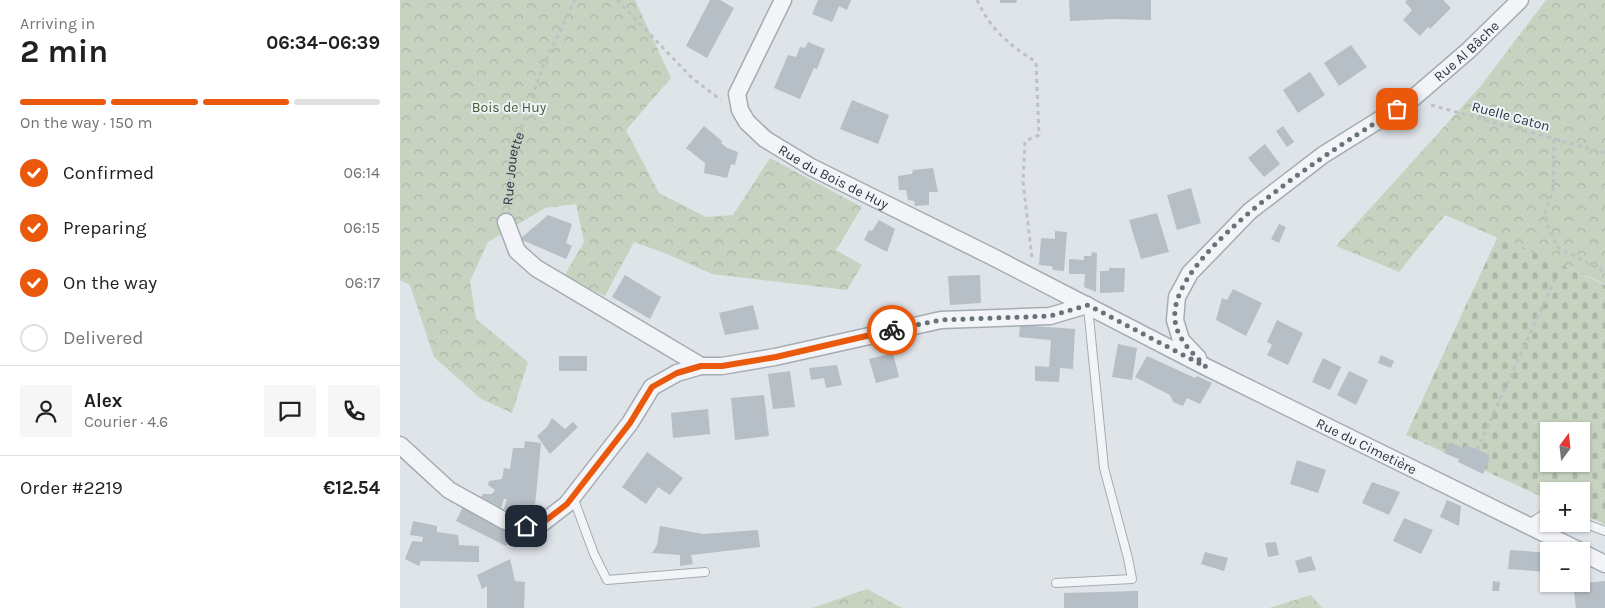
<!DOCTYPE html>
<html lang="en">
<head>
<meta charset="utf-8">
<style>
	:root { --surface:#fff; --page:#f6f6f6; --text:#202124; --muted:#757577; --line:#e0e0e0; --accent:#ea580c }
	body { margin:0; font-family:Karla,sans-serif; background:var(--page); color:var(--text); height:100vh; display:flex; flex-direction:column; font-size:19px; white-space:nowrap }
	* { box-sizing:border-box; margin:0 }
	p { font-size:16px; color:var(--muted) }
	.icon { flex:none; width:28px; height:28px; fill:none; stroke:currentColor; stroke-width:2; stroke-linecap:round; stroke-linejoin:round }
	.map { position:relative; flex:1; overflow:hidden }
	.side { display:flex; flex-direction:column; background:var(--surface); width:400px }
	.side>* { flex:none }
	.needle { width:32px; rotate:15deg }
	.tools { position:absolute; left:1140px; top:422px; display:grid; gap:10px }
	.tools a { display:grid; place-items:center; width:50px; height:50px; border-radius:0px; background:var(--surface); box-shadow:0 1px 4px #0004; font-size:25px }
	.pin { position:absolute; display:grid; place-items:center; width:42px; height:42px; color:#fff; margin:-21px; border-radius:10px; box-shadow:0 2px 8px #0006 }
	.courier { position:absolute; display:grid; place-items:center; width:50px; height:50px; margin:-25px; border:4px solid #ea580c; border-radius:50%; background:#fff; color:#222; box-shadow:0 1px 6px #0007 }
	.summary em { font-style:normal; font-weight:700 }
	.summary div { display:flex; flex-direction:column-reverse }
	.summary { display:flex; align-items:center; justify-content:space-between; height:85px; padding:0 20px }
	h1 { font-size:32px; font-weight:700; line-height:38px }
	.bar { display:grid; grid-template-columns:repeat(4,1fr); gap:8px 5px; align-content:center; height:60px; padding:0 20px }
	.bar i { height:6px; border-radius:4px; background:var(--line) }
	.bar .active { background:var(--accent) }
	.bar p { grid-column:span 4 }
	.line { display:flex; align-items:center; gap:12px; padding:0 20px; border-top:1px solid var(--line) }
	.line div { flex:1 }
	.round { display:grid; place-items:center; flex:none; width:52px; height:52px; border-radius:0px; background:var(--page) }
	ol { padding:0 20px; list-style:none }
	li { display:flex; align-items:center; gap:15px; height:55px }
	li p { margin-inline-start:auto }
	li .icon { padding:5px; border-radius:50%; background:var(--accent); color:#fff; stroke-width:4 }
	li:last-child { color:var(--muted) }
	li i { width:28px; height:28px; border:2px solid var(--line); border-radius:50% }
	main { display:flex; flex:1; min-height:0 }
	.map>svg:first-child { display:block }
	.forest { fill:url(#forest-crowns) }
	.cemetery { fill:url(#cemetery-stones); fill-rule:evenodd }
	.building { fill:#b6bec6 }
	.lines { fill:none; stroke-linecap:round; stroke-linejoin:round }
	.service-casing { stroke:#a4acb3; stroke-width:10 }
	.minor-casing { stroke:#a4acb3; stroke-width:19 }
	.path { stroke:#bdc2c7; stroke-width:3; stroke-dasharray:4 4; stroke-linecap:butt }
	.service { stroke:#f2f4f7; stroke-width:8 }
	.minor { stroke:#f2f4f7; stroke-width:16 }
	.done { stroke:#68727b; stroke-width:5; stroke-dasharray:0 9 }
	.route { stroke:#ea580c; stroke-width:6 }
	.labels { text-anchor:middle; stroke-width:4; stroke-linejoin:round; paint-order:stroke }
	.street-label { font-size:14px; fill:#283440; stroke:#eff3f6 }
	.park-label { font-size:14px; fill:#415c35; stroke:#eff3f6 }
</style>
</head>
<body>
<main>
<section class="side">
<div class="summary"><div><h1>2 min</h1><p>Arriving in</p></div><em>06:34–06:39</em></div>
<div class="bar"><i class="active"></i><i class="active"></i><i class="active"></i><i></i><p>On the way · 150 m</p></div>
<ol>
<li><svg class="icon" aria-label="check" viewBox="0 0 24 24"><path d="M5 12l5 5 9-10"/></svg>Confirmed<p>06:14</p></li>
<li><svg class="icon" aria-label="check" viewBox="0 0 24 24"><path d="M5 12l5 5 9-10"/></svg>Preparing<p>06:15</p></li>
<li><svg class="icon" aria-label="check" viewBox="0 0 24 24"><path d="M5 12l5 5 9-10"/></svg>On the way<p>06:17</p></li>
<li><i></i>Delivered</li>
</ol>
<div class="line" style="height:90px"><a class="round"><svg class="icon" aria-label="person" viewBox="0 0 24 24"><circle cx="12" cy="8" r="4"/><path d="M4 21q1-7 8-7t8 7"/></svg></a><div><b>Alex</b><p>Courier · 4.6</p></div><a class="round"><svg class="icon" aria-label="chat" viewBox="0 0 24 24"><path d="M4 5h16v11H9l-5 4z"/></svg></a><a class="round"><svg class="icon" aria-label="phone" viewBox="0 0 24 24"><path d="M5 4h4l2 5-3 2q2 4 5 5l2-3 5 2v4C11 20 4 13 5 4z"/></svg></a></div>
<div class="line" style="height:65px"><div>Order #2219</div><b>€12.54</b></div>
</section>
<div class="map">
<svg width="1205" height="608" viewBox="0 0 1205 608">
	<defs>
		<pattern id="forest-crowns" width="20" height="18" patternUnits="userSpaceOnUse" patternTransform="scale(1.25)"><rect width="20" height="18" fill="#c7d3c0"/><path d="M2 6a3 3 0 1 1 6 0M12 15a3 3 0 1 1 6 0" fill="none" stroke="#abb6a6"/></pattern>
		<pattern id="cemetery-stones" width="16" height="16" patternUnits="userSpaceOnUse" patternTransform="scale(1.25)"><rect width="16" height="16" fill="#c7d3c0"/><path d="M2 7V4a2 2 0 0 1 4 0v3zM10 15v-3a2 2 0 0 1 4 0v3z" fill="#abb6a6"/></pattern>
	</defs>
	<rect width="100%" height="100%" fill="#dfe4e9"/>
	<g class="forest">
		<polygon points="0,0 235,0 271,78 226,130 259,193 306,217 333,215 370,158 462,207 436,250 462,265 447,290 312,274 267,254 234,242 205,296 164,276 184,242 176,204 145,208 88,242 70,281 76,319 128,362 112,413 81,399 34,357 10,285 0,280"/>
		<polygon points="1146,0 1205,0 1205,284 1045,215 999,272 936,246 1080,87"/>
		<polygon points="467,589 502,608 412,608"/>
		<polygon points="911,595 922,608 869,608"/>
	</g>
	<path class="cemetery" d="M1098,236L1205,285V524L1181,514V491H1149V500L1006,435ZM1149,431H1181V464H1149Z"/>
	<g class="building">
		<polygon points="310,0 320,0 334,8 307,58 286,46"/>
		<polygon points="418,0 451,0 447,10 439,6 432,22 412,14"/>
		<polygon points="600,0 617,0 616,3 600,3"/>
		<polygon points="669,0 751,0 751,20 714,19 670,21"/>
		<polygon points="1007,0 1043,0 1051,8 1030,29 1028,27 1020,36 1003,20 1012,10 1005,2"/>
		<polygon points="408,42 425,49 417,69 414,68 400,99 374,88 388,55 396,57 400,47 405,48"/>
		<polygon points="951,45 967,67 939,86 924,63"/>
		<polygon points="910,72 925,95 898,113 883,90"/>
		<polygon points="452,100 489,115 478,144 440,129"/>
		<polygon points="304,126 322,141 321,143 327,148 338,152 335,165 331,164 327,178 304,173 305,163 286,148"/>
		<polygon points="883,126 894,142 887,147 876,131"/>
		<polygon points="865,144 880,164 864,177 848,158"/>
		<polygon points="533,168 538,192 529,192 529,205 515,206 514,201 508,200 506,190 499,190 498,176 512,174 513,170"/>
		<polygon points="791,188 801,223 777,230 767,195"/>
		<polygon points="757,213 769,252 741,259 729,220"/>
		<polygon points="148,215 172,224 166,243 172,246 166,259 120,239"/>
		<polygon points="479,220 495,229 487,252 464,240 469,230 472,231"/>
		<polygon points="879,224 886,227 879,243 871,239"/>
		<polygon points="655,231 667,232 664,271 653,270 652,266 639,265 641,238 655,239"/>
		<polygon points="692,252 697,253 696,292 684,287 685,274 669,274 669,259 684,260 684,256 691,256"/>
		<polygon points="709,268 725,268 724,292 700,293 700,271 709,271"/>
		<polygon points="225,275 261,297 250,319 212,297"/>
		<polygon points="580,275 581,303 550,305 548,276"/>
		<polygon points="833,289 862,303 846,336 816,320 822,298 827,300"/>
		<polygon points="353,305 359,329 325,335 319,313"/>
		<polygon points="877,320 903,333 888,365 867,355 872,345 867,342"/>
		<polygon points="620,325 675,329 673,369 660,368 659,382 635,381 635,366 649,367 651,340 619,337"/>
		<polygon points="718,344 737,348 732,380 712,377"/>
		<polygon points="493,353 499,377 476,383 469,359"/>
		<polygon points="981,355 994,361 991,368 978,363"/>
		<rect x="159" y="356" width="28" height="15"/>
		<polygon points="747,356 795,378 797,376 812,383 800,404 787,398 783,406 773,402 770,395 735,377"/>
		<polygon points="923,358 941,367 930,390 912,382"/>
		<polygon points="437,365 442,385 426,388 424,378 411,380 409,368"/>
		<polygon points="390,371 395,407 373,409 368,374"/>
		<polygon points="949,371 968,380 956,405 937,395"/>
		<polygon points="364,395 369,436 335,440 331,398"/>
		<polygon points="308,409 310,434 273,438 271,413"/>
		<polygon points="152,418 165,429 173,422 178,427 150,454 137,436 147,427"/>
		<polygon points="125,441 141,443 134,516 113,513 104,509 107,499 104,499 101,508 81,497 83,494 92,494 95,490 88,485 89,481 102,479 104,468 110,469 113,448 124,448"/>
		<polygon points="1050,442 1064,449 1066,445 1089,455 1088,457 1090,458 1083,474 1058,462 1059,459 1044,453"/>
		<polygon points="247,452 283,478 270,495 258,487 246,504 222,487"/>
		<polygon points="897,460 926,470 918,493 890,484"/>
		<polygon points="972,482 1000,492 989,515 962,503"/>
		<polygon points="1047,500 1061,506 1059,526 1040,517"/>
		<polygon points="63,507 113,533 106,546 56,521"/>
		<polygon points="1004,518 1033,530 1021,554 993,541"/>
		<polygon points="13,521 37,526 37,532 58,535 59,545 79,546 79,562 21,561 19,566 5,559 12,541 22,542 23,537 10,535"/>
		<polygon points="260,526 303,534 358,530 360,547 291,555 293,564 280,566 280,555 252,553 257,545"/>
		<polygon points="876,542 879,555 868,557 865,543"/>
		<polygon points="1110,550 1149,553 1149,572 1108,569"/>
		<polygon points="805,552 828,558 824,571 801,564"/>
		<polygon points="911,556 916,570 899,573 895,561"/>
		<polygon points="110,559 115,581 125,582 124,608 87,608 87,586 82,589 77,575"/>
		<polygon points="1093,581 1100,582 1099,591 1092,591"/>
		<polygon points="1205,581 1205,608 1176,608 1173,584"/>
		<polygon points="738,591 738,608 664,608 664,593"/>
	</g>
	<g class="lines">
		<defs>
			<g id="service">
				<polyline points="173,497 194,554 207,580 305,572"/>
				<polyline points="1181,522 1205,531"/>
				<polyline points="1127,525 1149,511"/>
				<polyline points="656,583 732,579 728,558 704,468 688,307"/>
			</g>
			<g id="minor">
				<path id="s2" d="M383,0L337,94L340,110L347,122L365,139L411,167L593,257L806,367L1180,551"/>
				<polyline points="106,222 117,251 136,268 301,366"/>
				<path id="s3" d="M798,358L781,340L775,320L777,297L790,273L850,211L923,155L1011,100L1069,50L1120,0"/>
				<polyline points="0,445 49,490 105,521 136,528 167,504 230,423 252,387 277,373 301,366 322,366 375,357 541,320 650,316 687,305"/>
				<polyline points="1181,552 1205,564"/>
			</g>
		</defs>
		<use href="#service" class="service-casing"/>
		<use href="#minor" class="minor-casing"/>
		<g class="path">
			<polyline points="217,0 292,78 321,100"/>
			<path d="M577,0C591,30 608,44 636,62L639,135L625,141L623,182L632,258"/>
			<polyline points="1031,105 1205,153"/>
			<polyline points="1154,139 1153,189 1144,216 1157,247 1205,272"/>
			<path id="s1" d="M107,206L112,154L143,66L175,0"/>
			<polyline points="1077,450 1155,279"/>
		</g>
		<use href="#service" class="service"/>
		<use href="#minor" class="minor"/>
	</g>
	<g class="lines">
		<path class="done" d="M492,330L541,320L650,316L688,305L806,367C793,353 777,340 775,320C767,251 944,143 997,109"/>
		<polyline class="route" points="126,526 136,528 167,504 230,423 252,387 277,373 301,366 322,366 376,357 492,330"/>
	</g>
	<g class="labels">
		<g class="street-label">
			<text dy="5" stroke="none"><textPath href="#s3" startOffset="452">Rue Al Bâche</textPath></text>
			<text transform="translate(1111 116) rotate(15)" y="5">Ruelle Caton</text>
			<text dy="5" stroke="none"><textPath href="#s1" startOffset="38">Rue Jouette</textPath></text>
			<text dy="5" stroke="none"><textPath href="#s2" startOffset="238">Rue du Bois de Huy</textPath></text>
			<text dy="5" stroke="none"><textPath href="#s2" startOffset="835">Rue du Cimetière</textPath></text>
		</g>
		<g class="park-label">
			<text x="109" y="112">Bois de Huy</text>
		</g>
	</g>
</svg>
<div class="tools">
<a><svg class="needle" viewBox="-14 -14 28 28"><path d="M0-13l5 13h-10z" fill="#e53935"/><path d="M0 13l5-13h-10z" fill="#757577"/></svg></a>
<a>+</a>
<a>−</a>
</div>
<div class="pin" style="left:997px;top:109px;background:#ea580c"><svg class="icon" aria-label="bag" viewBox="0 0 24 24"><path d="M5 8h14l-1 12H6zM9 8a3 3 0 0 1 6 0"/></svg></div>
<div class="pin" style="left:126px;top:526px;background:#1f2937"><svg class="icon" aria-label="home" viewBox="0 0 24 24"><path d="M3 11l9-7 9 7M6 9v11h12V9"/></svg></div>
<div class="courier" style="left:492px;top:330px"><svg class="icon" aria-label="bike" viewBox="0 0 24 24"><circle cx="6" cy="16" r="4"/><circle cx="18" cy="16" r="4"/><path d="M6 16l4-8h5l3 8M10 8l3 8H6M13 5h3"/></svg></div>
</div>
</main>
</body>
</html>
